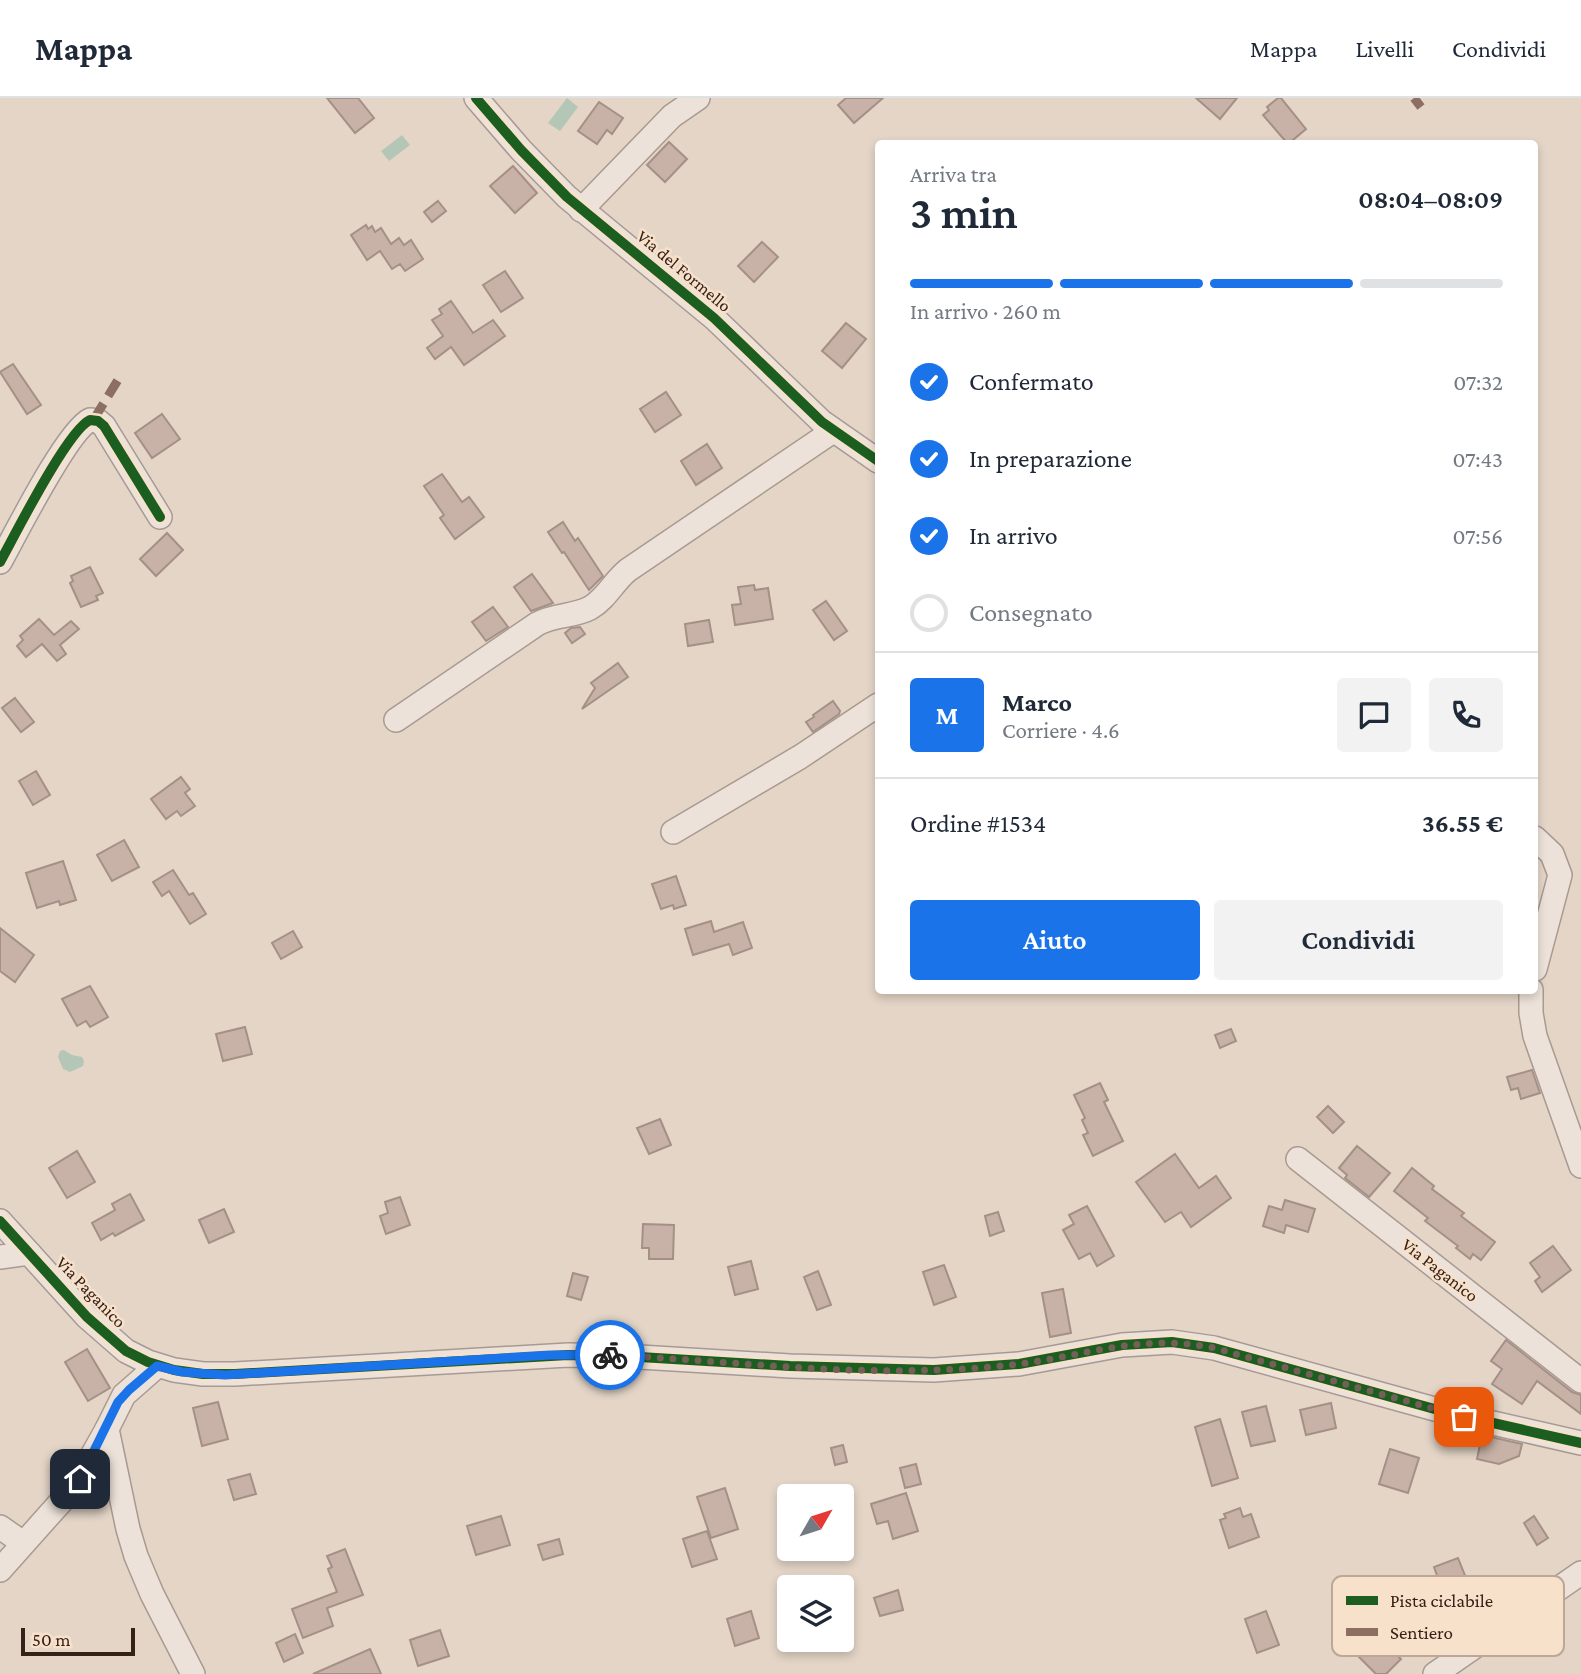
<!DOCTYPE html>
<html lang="it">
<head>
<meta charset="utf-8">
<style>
	:root { --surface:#fff; --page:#f2f2f3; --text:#1f2937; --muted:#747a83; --line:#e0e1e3; --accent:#1a73e8 }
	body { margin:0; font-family:"Crimson Pro",serif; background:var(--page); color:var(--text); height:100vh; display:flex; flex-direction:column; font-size:26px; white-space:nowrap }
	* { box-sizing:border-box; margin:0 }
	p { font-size:23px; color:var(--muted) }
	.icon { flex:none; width:38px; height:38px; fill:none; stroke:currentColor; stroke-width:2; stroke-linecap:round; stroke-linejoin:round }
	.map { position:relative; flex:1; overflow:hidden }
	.drawer { position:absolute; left:875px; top:42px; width:663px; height:854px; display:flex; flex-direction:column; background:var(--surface); border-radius:7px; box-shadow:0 4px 10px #0003 }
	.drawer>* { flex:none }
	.needle { width:46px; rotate:51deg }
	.tools { position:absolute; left:777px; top:1386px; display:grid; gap:14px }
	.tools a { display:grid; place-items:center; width:77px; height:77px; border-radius:7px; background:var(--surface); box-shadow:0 4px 10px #0003; font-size:35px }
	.scale { position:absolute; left:21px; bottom:18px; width:114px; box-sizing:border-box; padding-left:7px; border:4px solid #362119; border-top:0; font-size:19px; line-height:24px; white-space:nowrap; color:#362119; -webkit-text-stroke:5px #f8e1ca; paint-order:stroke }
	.pin { position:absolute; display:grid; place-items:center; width:60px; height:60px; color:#fff; margin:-30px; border-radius:14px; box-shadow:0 4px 10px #0006 }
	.courier { position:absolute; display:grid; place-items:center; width:70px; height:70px; margin:-35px; border:5px solid #1a73e8; border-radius:50%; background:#fff; color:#222; box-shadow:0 2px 9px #0007 }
	.head em { font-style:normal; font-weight:600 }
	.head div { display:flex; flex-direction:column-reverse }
	.head { display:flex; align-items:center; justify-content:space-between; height:119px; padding:0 35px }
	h1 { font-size:46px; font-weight:600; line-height:52px }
	.bar { display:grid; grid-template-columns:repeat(4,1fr); gap:10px 7px; align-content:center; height:84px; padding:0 35px }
	.bar i { height:9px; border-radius:5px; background:var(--line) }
	.bar .active { background:var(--accent) }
	.bar p { grid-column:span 4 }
	.line { display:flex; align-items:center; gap:18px; padding:0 35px; border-top:2px solid var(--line) }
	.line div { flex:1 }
	.round { display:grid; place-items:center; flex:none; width:74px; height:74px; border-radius:7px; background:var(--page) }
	ol { padding:0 35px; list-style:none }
	li { display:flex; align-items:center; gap:21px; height:77px }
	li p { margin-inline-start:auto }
	li .icon { padding:7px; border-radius:50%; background:var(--accent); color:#fff; stroke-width:4 }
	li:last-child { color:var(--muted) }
	li i { width:38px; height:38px; border:4px solid var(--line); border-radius:50% }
	.primary-button { display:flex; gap:14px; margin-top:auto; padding:14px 35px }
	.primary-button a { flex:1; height:80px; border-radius:7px; background:var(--accent); color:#fff; font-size:28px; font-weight:600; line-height:80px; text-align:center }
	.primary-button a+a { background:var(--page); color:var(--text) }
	header { display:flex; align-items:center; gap:42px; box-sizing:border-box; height:98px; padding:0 35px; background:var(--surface); border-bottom:2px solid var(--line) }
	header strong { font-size:33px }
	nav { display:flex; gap:38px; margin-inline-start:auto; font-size:24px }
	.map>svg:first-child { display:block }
	.water { fill:#b4c7b7 }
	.building { fill:#c8b2a7; stroke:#a49087; stroke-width:2 }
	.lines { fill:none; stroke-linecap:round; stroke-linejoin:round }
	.minor-casing { stroke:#a89a91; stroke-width:26 }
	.minor { stroke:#ece2d9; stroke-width:23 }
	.quiet { stroke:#8d6e63; stroke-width:9; stroke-dasharray:18 9; stroke-linecap:butt }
	.cycleway-casing { stroke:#f8e1ca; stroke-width:15 }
	.cycleway { stroke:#1b5e20; stroke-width:10 }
	.done { stroke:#736056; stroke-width:7; stroke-dasharray:0 12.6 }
	.route { stroke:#1a73e8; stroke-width:9 }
	.labels { text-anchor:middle; stroke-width:5; stroke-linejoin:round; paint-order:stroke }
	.street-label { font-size:18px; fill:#362119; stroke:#f8e1ca }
	.key { fill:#f8e1ca; stroke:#bea795; stroke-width:2 }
	.key-label { font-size:19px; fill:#362119 }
</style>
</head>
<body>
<header>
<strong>Mappa</strong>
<nav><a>Mappa</a><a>Livelli</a><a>Condividi</a></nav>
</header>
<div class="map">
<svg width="1581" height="1576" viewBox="0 0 1581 1576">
	<rect width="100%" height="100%" fill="#e4d5c7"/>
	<g class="water">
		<polygon points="567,0 578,9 560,33 548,25"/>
		<polygon points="402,37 410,47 389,63 381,53"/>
		<polygon points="64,952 72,957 82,959 84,963 83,968 70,974 63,971 58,959 60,953"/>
	</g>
	<g class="building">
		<polygon points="327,0 358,0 374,20 355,35"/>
		<polygon points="846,0 883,0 854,25 838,7"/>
		<polygon points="1196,0 1237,0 1220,21"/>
		<polygon points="1278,0 1281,0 1306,31 1288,46 1263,17 1269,12 1267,9"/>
		<polygon points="599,4 623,20 612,36 607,32 597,46 578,33"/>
		<polygon points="669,44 687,61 665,84 647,67"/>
		<polygon points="513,68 537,95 515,115 490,88"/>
		<polygon points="438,103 446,113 432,124 424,114"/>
		<polygon points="366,127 368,131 372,128 375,134 381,130 391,146 399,140 404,147 411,142 423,161 405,173 400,166 392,171 380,153 367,162 351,137"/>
		<polygon points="762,144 778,159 754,184 738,168"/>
		<polygon points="505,173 523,200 501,214 483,187"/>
		<polygon points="451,203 473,235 493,222 505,238 464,267 451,249 435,261 427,250 443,238 432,222 442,216 439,211"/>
		<polygon points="846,225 866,241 842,270 822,253"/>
		<polygon points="13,266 41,307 27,316 0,274"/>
		<polygon points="666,294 681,317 655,334 640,311"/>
		<polygon points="162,316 180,341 152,360 135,335"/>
		<polygon points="707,346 722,370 696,387 681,363"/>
		<polygon points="442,376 462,404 469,399 484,419 455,441 440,420 444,417 424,388"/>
		<polygon points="563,424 575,443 578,440 603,478 589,492 564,454 562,455 548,434"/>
		<polygon points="167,435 183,452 156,478 140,461"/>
		<polygon points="90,469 103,495 96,498 98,502 81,509 70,485 73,483 71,478"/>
		<polygon points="532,476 553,505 531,513 514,489"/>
		<polygon points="754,487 755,492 768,490 773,521 735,527 732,507 741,506 738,489"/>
		<polygon points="826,503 847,533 834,542 813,512"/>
		<polygon points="493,509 508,529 486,543 472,524"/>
		<polygon points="39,521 54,537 71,523 79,531 60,547 66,556 57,563 42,546 26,559 17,548 23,542 20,538"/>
		<polygon points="709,522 713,544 688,548 685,526"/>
		<polygon points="580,529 585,536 572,545 565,535 571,530"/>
		<polygon points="618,565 628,579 582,611 595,590 591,585"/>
		<polygon points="15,600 34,624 21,634 2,610"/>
		<polygon points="833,603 840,613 839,616 813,634 806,624 814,619 813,617"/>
		<polygon points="36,673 50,697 33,707 19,683"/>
		<polygon points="181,679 190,691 185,695 195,708 181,718 177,713 166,721 151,701"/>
		<polygon points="124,742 139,769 112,783 97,757"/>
		<polygon points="63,763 76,802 60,807 59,803 37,810 26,775"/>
		<polygon points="173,772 189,797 193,795 206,816 190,826 169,793 162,798 153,784"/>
		<polygon points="676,778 686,807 674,811 673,807 661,811 652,786"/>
		<polygon points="711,823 714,834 743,824 752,850 733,857 729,846 693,857 685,831"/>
		<polygon points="0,830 34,857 15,884 0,873"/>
		<polygon points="293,833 302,849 281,861 272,845"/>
		<polygon points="90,888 108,919 90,929 86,923 77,928 62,901"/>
		<polygon points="245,929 252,956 223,963 216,936"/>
		<polygon points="1231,931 1236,943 1220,950 1215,937"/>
		<polygon points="1532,972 1540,995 1521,1001 1518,990 1511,992 1507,979"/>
		<polygon points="1100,985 1108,1002 1104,1004 1123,1043 1093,1058 1083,1037 1088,1035 1082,1022 1085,1020 1074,997"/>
		<polygon points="1328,1008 1344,1024 1333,1035 1317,1019"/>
		<polygon points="660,1021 671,1047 649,1056 637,1030"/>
		<polygon points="1357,1048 1390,1075 1369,1099 1345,1080 1347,1077 1339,1070"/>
		<polygon points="77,1053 95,1084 67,1100 49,1070"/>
		<polygon points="1175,1056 1199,1090 1216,1078 1231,1100 1191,1129 1181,1114 1165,1124 1136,1084"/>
		<polygon points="1412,1070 1434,1088 1432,1091 1464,1115 1461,1118 1495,1144 1481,1162 1473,1156 1470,1161 1456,1150 1458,1148 1425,1123 1428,1120 1394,1093"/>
		<polygon points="130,1096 144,1122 115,1138 113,1135 101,1142 92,1125 115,1112 112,1106"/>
		<polygon points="400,1099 410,1127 386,1136 380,1118 388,1115 385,1104"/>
		<polygon points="1285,1102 1315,1111 1308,1134 1286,1127 1284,1135 1263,1128 1269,1108 1282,1112"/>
		<polygon points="1087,1108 1114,1158 1097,1168 1090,1155 1079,1161 1063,1132 1074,1126 1069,1117"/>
		<polygon points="224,1111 234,1134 209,1145 199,1122"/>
		<polygon points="998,1114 1004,1133 990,1138 985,1118"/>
		<polygon points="643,1126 674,1127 673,1161 649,1161 649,1150 642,1150"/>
		<polygon points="1553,1148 1571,1172 1542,1194 1535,1183 1540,1179 1530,1165"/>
		<polygon points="751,1163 758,1191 735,1197 728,1169"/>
		<polygon points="944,1167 956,1199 934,1207 923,1174"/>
		<polygon points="818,1173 831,1207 817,1212 804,1179"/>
		<polygon points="573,1175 588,1179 581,1202 567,1198"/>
		<polygon points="1063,1191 1071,1235 1050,1239 1042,1195"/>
		<polygon points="1506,1242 1572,1294 1581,1297 1581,1316 1537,1283 1522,1306 1492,1286 1502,1271 1491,1263"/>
		<polygon points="87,1251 110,1290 88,1303 65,1264"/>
		<polygon points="218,1304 228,1341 202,1348 193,1310"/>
		<polygon points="1331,1305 1336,1330 1306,1337 1300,1312"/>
		<polygon points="1266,1308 1275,1343 1251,1348 1242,1314"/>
		<polygon points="1220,1321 1238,1380 1212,1388 1195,1329"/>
		<polygon points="1482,1337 1522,1346 1519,1358 1499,1366 1477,1361"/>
		<polygon points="843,1347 847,1364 835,1367 831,1350"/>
		<polygon points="1390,1351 1419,1360 1408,1395 1379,1386"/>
		<polygon points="916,1366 921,1386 905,1390 900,1370"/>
		<polygon points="250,1376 256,1396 234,1402 228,1382"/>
		<polygon points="725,1390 738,1431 711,1440 697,1399"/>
		<polygon points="906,1395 918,1433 893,1441 888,1423 877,1426 871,1406"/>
		<polygon points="1240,1410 1243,1419 1251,1416 1259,1439 1229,1450 1220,1422 1226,1420 1224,1416"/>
		<polygon points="501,1418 510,1447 476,1457 467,1428"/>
		<polygon points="1534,1418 1548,1440 1537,1447 1524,1425"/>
		<polygon points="707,1433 717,1461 692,1469 683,1441"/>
		<polygon points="559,1441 563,1456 543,1462 538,1447"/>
		<polygon points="345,1451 363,1497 327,1510 333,1528 303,1540 292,1511 337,1494 328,1471 332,1469 327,1458"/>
		<polygon points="1458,1460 1468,1485 1443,1494 1434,1469"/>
		<polygon points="898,1492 903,1512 880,1518 874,1500"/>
		<polygon points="751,1513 759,1540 735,1548 727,1521"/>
		<polygon points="1266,1513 1279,1547 1257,1555 1245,1521"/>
		<polygon points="440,1532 449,1558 418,1568 410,1542"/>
		<polygon points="295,1536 303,1555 284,1564 276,1545"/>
		<polygon points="1377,1539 1401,1561 1386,1576 1376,1576 1358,1558"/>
		<polygon points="370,1551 381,1576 313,1576"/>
	</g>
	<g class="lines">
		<defs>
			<g id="minor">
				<polyline points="476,0 521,52 567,99 714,220 822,324 878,363"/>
				<polyline points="581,112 672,18 698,0"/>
				<path d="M0,464C15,437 67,333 90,322L98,323L104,328L160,419"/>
				<path d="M396,622L537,526C555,516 573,519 590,510C606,501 614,483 628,472L833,333"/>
				<polyline points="673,734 800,659 878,607"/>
				<polyline points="1535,740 1552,756 1560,777 1535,871"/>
				<polyline points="1531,892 1531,915 1535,938 1581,1068"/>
				<polyline points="1298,1061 1581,1283"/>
				<polyline points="0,1123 87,1219 126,1253 148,1264 174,1272 203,1276 235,1276 568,1257 623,1258 790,1268 934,1272 1019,1266 1122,1247 1172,1244 1214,1250 1449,1315 1581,1345"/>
				<polyline points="0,1159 29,1155"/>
				<polyline points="157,1268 124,1297 107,1331 128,1431 136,1458 152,1496 193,1576"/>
				<polyline points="0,1429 23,1445"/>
				<polyline points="0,1472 75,1388 107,1331"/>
				<polyline points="1435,1576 1581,1475"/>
			</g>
		</defs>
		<use href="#minor" class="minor-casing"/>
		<use href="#minor" class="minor"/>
		<g class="quiet">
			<polyline points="1414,0 1421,9"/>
			<polyline points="94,321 121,277"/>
		</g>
		<defs>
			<g id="cycleway">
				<polyline points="476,0 521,52 567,99 714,220 822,324 878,363"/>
				<path d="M0,464C15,437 67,333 90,322L98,323L104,328L160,419"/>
				<polyline points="0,1123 87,1219 126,1253 148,1264 174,1272 203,1276 235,1276 568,1257 623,1258 790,1268 934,1272 1019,1266 1122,1247 1172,1244 1214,1250 1449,1315 1581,1345"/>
			</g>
		</defs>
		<use href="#cycleway" class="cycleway-casing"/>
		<use href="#cycleway" class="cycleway"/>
	</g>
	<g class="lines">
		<path class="done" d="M610,1257C718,1262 826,1276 934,1272C973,1271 1013,1268 1051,1261C1109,1250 1155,1238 1214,1250L1464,1319"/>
		<polyline class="route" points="80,1381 118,1304 129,1292 157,1268 182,1274 225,1277 550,1257 610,1257"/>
	</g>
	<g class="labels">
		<g class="street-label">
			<text transform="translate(684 173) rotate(40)" y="6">Via del Formello</text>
			<text transform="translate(1440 1172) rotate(38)" y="6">Via Paganico</text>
			<text transform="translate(91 1194) rotate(46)" y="6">Via Paganico</text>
		</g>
	</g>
	<rect x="1332" y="1478" width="232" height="80" rx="10" class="key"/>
	<rect x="1346" y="1498" width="32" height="9" fill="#1b5e20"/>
	<rect x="1346" y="1530" width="32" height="8" fill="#8d6e63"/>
	<g class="key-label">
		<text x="1390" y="1509">Pista ciclabile</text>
		<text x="1390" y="1541">Sentiero</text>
	</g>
</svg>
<div class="tools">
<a><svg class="needle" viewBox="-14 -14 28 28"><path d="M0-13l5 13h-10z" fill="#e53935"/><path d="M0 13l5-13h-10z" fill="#747a83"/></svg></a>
<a><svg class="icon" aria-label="layers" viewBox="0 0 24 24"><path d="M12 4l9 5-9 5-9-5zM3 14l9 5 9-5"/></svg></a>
</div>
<div class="scale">50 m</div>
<div class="pin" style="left:1464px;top:1319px;background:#ea580c"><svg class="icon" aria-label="bag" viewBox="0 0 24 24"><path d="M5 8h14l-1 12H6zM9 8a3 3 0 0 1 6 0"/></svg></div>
<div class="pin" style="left:80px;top:1381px;background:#1f2937"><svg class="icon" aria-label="home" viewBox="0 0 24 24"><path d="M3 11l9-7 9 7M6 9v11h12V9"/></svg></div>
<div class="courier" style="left:610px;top:1257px"><svg class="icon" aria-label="bike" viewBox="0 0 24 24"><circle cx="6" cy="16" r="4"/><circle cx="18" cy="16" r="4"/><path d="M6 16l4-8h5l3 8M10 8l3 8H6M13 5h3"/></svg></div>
<section class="drawer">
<div class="head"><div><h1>3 min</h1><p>Arriva tra</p></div><em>08:04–08:09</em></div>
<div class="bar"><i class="active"></i><i class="active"></i><i class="active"></i><i></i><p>In arrivo · 260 m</p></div>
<ol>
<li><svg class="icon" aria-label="check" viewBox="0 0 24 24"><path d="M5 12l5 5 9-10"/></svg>Confermato<p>07:32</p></li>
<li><svg class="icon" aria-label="check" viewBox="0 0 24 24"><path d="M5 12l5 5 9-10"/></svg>In preparazione<p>07:43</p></li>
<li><svg class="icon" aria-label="check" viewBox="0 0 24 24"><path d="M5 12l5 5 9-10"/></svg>In arrivo<p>07:56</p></li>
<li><i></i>Consegnato</li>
</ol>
<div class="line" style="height:126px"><b class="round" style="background:var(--accent);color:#fff">M</b><div><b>Marco</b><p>Corriere · 4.6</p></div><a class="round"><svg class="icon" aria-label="chat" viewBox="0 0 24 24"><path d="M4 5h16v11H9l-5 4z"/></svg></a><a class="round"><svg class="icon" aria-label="phone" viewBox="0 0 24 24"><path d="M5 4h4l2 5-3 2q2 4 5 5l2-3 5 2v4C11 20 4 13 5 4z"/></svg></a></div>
<div class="line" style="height:91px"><div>Ordine #1534</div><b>36.55 €</b></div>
<div class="primary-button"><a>Aiuto</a><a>Condividi</a></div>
</section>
</div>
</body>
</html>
